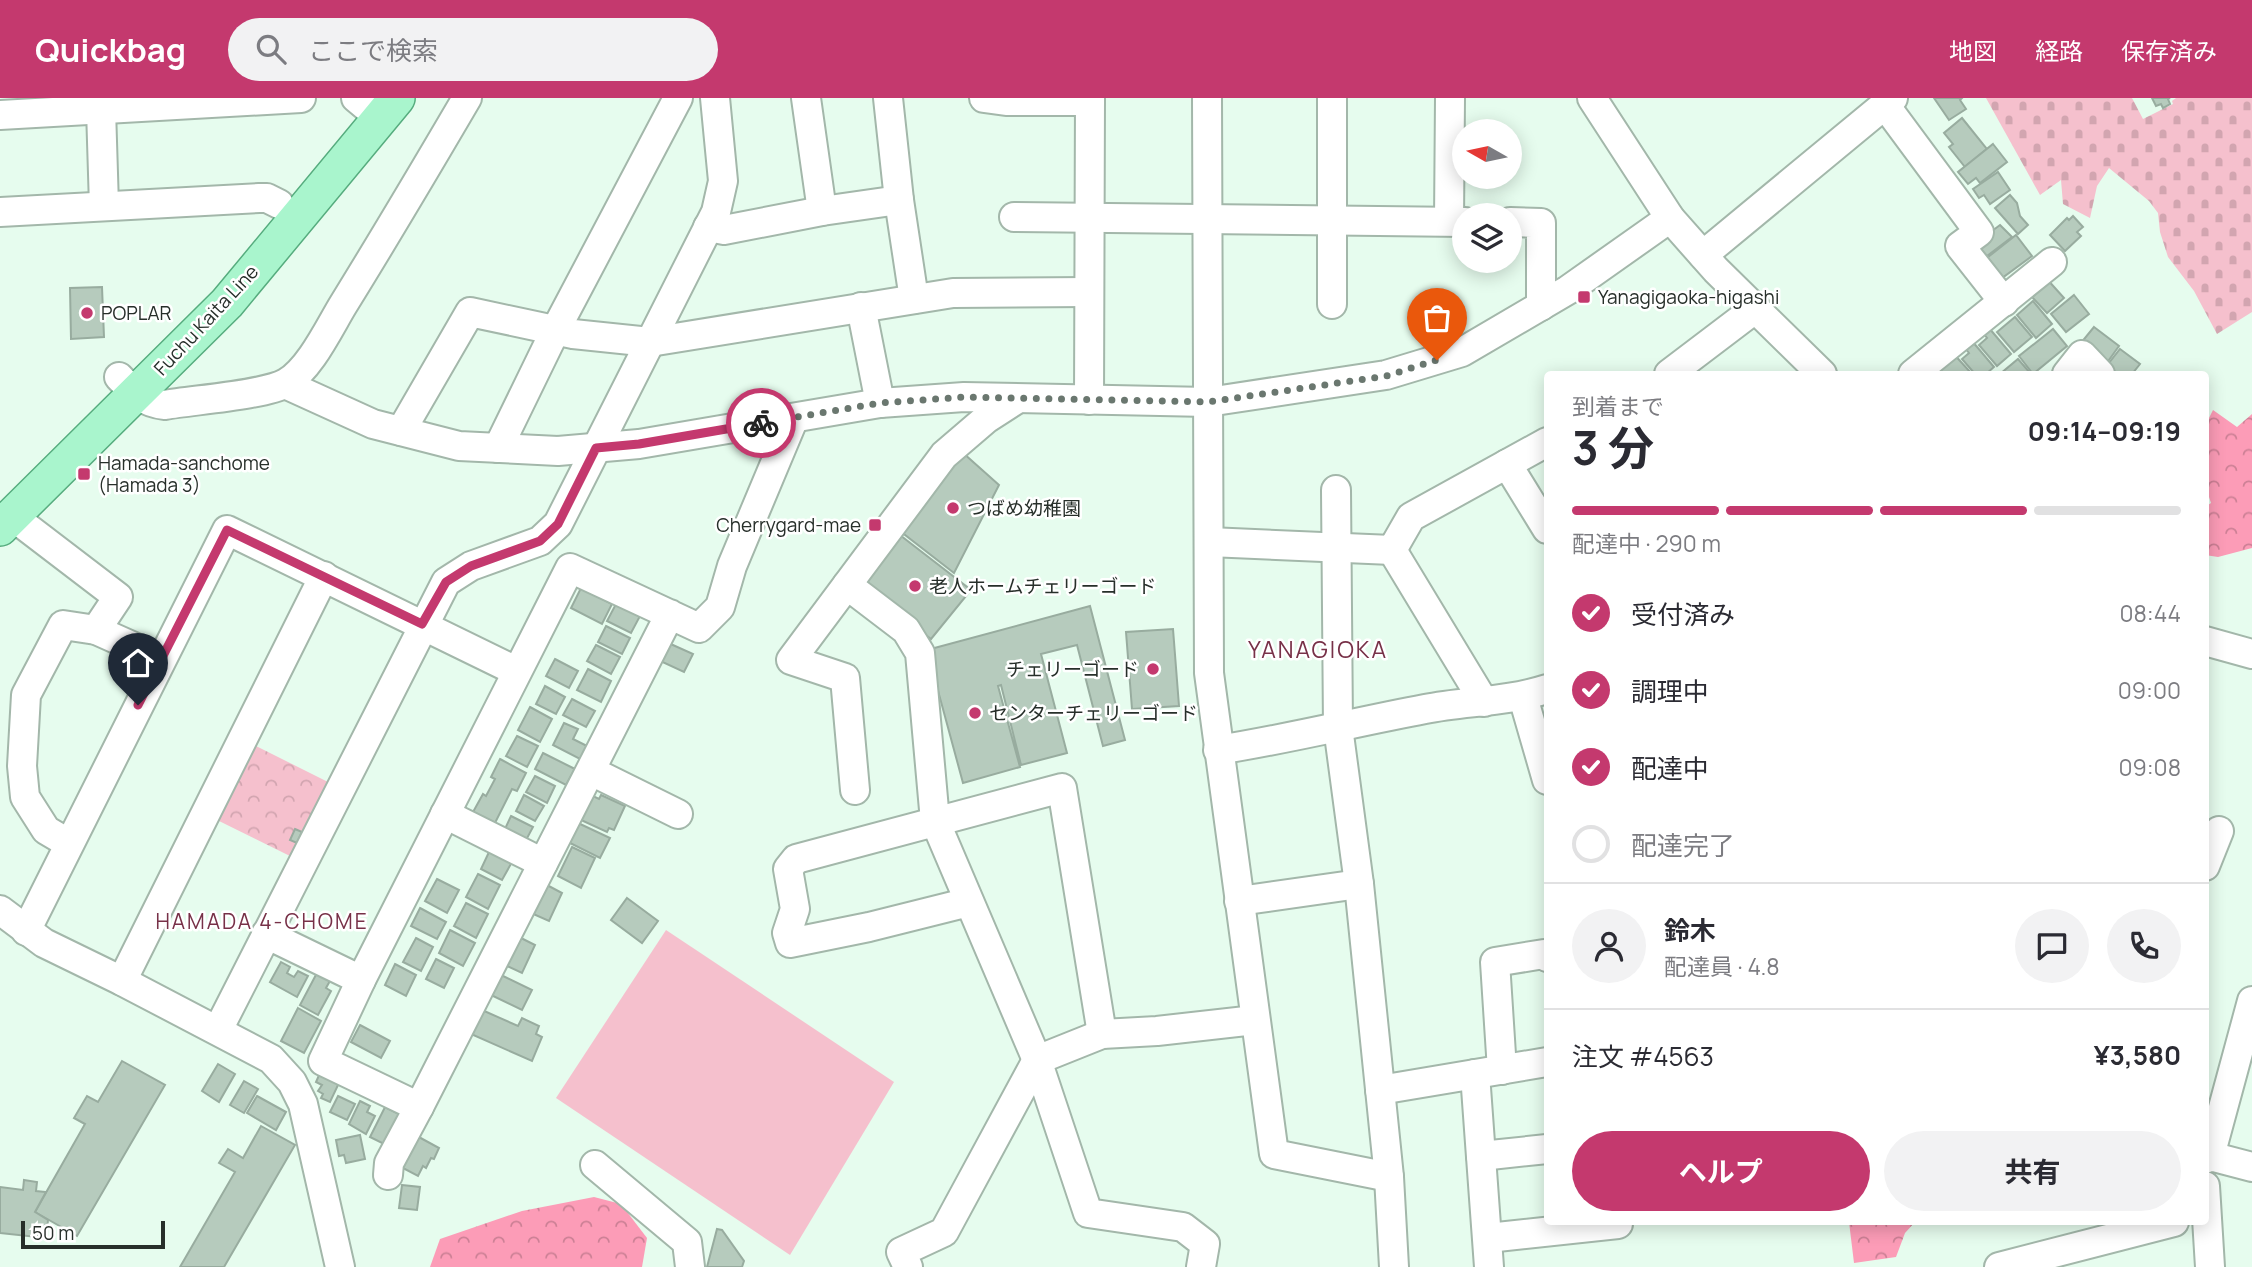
<!DOCTYPE html>
<html lang="ja">
<head>
<meta charset="utf-8">
<style>
	:root { --surface:#fff; --page:#f2f2f3; --text:#2b2b33; --muted:#7c7c81; --line:#e1e1e2; --accent:#c4396e }
	body { margin:0; font-family:Manrope,"Noto Sans JP",sans-serif; background:var(--page); color:var(--text); height:100vh; display:flex; flex-direction:column; font-size:26px; white-space:nowrap }
	* { box-sizing:border-box; margin:0 }
	p { font-size:23px; color:var(--muted) }
	.icon { flex:none; width:38px; height:38px; fill:none; stroke:currentColor; stroke-width:2; stroke-linecap:round; stroke-linejoin:round }
	.map { position:relative; flex:1; overflow:hidden }
	.side { position:absolute; left:1544px; top:273px; width:665px; height:854px; display:flex; flex-direction:column; background:var(--surface); border-radius:7px; box-shadow:0 4px 18px #0003 }
	.side>* { flex:none }
	.needle { width:46px; rotate:279deg }
	.controls { position:absolute; left:1452px; top:21px; display:grid; gap:14px }
	.controls a { display:grid; place-items:center; width:70px; height:70px; border-radius:50%; background:var(--surface); box-shadow:0 4px 18px #0003; font-size:35px }
	.scale { position:absolute; left:21px; bottom:18px; width:144px; box-sizing:border-box; padding-left:7px; border:4px solid #272f2a; border-top:0; font-size:19px; line-height:24px; white-space:nowrap; color:#272f2a; -webkit-text-stroke:5px #fff; paint-order:stroke }
	.pin { position:absolute; display:grid; place-items:center; width:60px; height:60px; color:#fff; margin:-72px -30px; border-radius:50% 50% 50% 0; rotate:-45deg; box-shadow:0 0 7px #0007 }
	.pin .icon { rotate:45deg }
	.courier { position:absolute; display:grid; place-items:center; width:70px; height:70px; margin:-35px; border:5px solid #c4396e; border-radius:50%; background:#fff; color:#222; box-shadow:0 2px 9px #0007 }
	.headline em { font-style:normal; font-weight:700 }
	.headline div { display:flex; flex-direction:column-reverse }
	.headline { display:flex; align-items:center; justify-content:space-between; height:119px; padding:0 28px }
	h1 { font-size:46px; font-weight:700; line-height:52px }
	.bar { display:grid; grid-template-columns:repeat(4,1fr); gap:10px 7px; align-content:center; height:84px; padding:0 28px }
	.bar i { height:9px; border-radius:5px; background:var(--line) }
	.bar .selected { background:var(--accent) }
	.bar p { grid-column:span 4 }
	.line { display:flex; align-items:center; gap:18px; padding:0 28px; border-top:2px solid var(--line) }
	.line div { flex:1 }
	.round { display:grid; place-items:center; flex:none; width:74px; height:74px; border-radius:37px; background:var(--page) }
	ol { padding:0 28px; list-style:none }
	li { display:flex; align-items:center; gap:21px; height:77px }
	li p { margin-inline-start:auto }
	li .icon { padding:7px; border-radius:50%; background:var(--accent); color:#fff; stroke-width:4 }
	li:last-child { color:var(--muted) }
	li i { width:38px; height:38px; border:4px solid var(--line); border-radius:50% }
	.action { display:flex; gap:14px; margin-top:auto; padding:14px 28px }
	.action a { flex:1; height:80px; border-radius:42px; background:var(--accent); color:#fff; font-size:28px; font-weight:700; line-height:80px; text-align:center }
	.action a+a { background:var(--page); color:var(--text) }
	header { display:flex; align-items:center; gap:42px; box-sizing:border-box; height:98px; padding:0 35px; background:var(--accent); color:#fff }
	header strong { font-size:33px }
	nav { display:flex; gap:38px; margin-inline-start:auto; font-size:24px }
	.search { width:490px; height:63px; background:var(--page); display:flex; align-items:center; gap:18px; box-sizing:border-box; padding:0 24px; border-radius:38px; color:var(--muted); font-size:26px }
	.map>svg:first-child { display:block }
	.grass { fill:#f5c0cd }
	.forest { fill:url(#forest-crowns) }
	.cemetery { fill:url(#cemetery-stones) }
	.park { fill:url(#park-crowns) }
	.building { fill:#b6cbbd; stroke:#98ac9f; stroke-width:2 }
	.lines { fill:none; stroke-linecap:round; stroke-linejoin:round }
	.minor-casing { stroke:#a3b7aa; stroke-width:32 }
	.major-casing { stroke:#56ac7e; stroke-width:38 }
	.minor { stroke:#fff; stroke-width:28 }
	.major { stroke:#a9f5cd; stroke-width:35 }
	.done { stroke:#6a776f; stroke-width:7; stroke-dasharray:0 12.6 }
	.route { stroke:#c4396e; stroke-width:9 }
	.poi-dot { fill:#c4396e; stroke:#fff; stroke-width:2.5 }
	.labels { text-anchor:middle; stroke-width:5; stroke-linejoin:round; paint-order:stroke }
	.poi-label { font-size:19px; fill:#272f2a; stroke:#fff; text-anchor:start }
	.street-label { font-size:19px; fill:#272f2a; stroke:#fff }
	.neighbourhood-label { font-size:21px; letter-spacing:2px; fill:#773148; stroke:#fff }
	.quarter-label { font-size:23px; letter-spacing:2px; fill:#773148; stroke:#fff }
</style>
</head>
<body>
<header>
<strong>Quickbag</strong>
<div class="search"><svg class="icon" aria-label="search" viewBox="0 0 24 24"><circle cx="10" cy="10" r="6"/><path d="M15 15l6 6"/></svg>ここで検索</div>
<nav><a>地図</a><a>経路</a><a>保存済み</a></nav>
</header>
<div class="map">
<svg width="2252" height="1169" viewBox="0 0 2252 1169">
	<defs>
		<pattern id="forest-crowns" width="20" height="18" patternUnits="userSpaceOnUse" patternTransform="scale(1.75)"><rect width="20" height="18" fill="#fc9cb7"/><path d="M2 6a3 3 0 1 1 6 0M12 15a3 3 0 1 1 6 0" fill="none" stroke="#cc8095"/></pattern>
		<pattern id="cemetery-stones" width="16" height="16" patternUnits="userSpaceOnUse" patternTransform="scale(1.75)"><rect width="16" height="16" fill="#f5c0cd"/><path d="M2 7V4a2 2 0 0 1 4 0v3zM10 15v-3a2 2 0 0 1 4 0v3z" fill="#d2a5b0"/></pattern>
		<pattern id="park-crowns" width="20" height="18" patternUnits="userSpaceOnUse" patternTransform="scale(1.75)"><rect width="20" height="18" fill="#f5c0cd"/><path d="M2 6a3 3 0 1 1 6 0M12 15a3 3 0 1 1 6 0" fill="none" stroke="#d2a5b0"/></pattern>
	</defs>
	<rect width="100%" height="100%" fill="#e6fcee"/>
	<polygon class="grass" points="666,832 894,984 790,1157 556,1000"/>
	<g class="forest">
		<polygon points="2213,312 2237,329 2252,316 2252,450 2218,459 2205,457 2205,409 2211,405 2205,387 2205,328"/>
		<polygon points="594,1099 621,1106 647,1140 642,1169 430,1169 440,1141 522,1113"/>
		<polygon points="1849,1124 1915,1124 1905,1135 1896,1159 1854,1165"/>
	</g>
	<polygon class="cemetery" points="1986,0 2132,0 2143,21 2173,6 2172,3 2176,0 2252,0 2252,214 2217,236 2194,193 2168,159 2160,134 2158,115 2149,103 2109,70 2097,88 2090,120 2063,106 2061,82 2040,97"/>
	<polygon class="park" points="252,646 332,686 294,760 215,721"/>
	<g class="building">
		<polygon points="1934,0 1962,0 1960,2 1966,11 1949,22"/>
		<polygon points="2152,0 2170,0 2168,1 2170,6 2163,10 2161,6 2156,8"/>
		<polygon points="1962,20 1987,51 1965,69 1949,49 1953,46 1944,35"/>
		<polygon points="1993,46 2007,64 1980,85 1976,80 1968,86 1958,74"/>
		<polygon points="1998,74 2010,92 1990,106 1984,97 1979,100 1973,91"/>
		<polygon points="2010,97 2017,105 2020,118 2028,127 2018,136 1995,110"/>
		<polygon points="2073,118 2083,129 2077,134 2081,138 2065,153 2050,137 2067,120 2069,122"/>
		<polygon points="2000,127 2012,139 1987,158 1984,155 1982,157 1976,145"/>
		<polygon points="2016,137 2032,158 1998,183 1983,163"/>
		<polygon points="2046,180 2064,200 2047,215 2032,199 2037,194 2035,191"/>
		<polygon points="102,189 104,239 71,241 70,190"/>
		<polygon points="2074,197 2089,216 2066,234 2051,216"/>
		<polygon points="2033,203 2052,226 2036,240 2017,217"/>
		<polygon points="2015,219 2032,239 2014,254 1997,234"/>
		<polygon points="2094,229 2119,248 2106,266 2080,246"/>
		<polygon points="1989,230 2011,256 1997,268 1979,247 1987,240 1983,235"/>
		<polygon points="2053,231 2067,248 2033,276 2019,258"/>
		<polygon points="1972,243 1994,269 1986,276 1975,276 1962,261 1969,255 1965,250"/>
		<polygon points="2120,251 2140,266 2132,276 2114,276 2105,270"/>
		<polygon points="1951,253 1972,276 1926,276"/>
		<polygon points="2018,261 2031,276 2000,276"/>
		<polygon points="962,354 999,387 954,475 900,433"/>
		<polygon points="896,434 971,492 931,541 859,485"/>
		<polygon points="581,490 612,506 602,526 571,510"/>
		<polygon points="616,506 640,518 631,535 607,523"/>
		<polygon points="1090,508 1125,642 1103,648 1077,547 1041,556 1067,655 1021,667 1001,587 998,588 1020,669 963,685 927,552"/>
		<polygon points="606,528 630,540 622,556 598,544"/>
		<polygon points="1173,531 1179,608 1132,611 1126,534"/>
		<polygon points="664,543 693,556 684,574 656,561"/>
		<polygon points="596,547 620,559 611,576 587,563"/>
		<polygon points="555,561 578,573 569,590 546,578"/>
		<polygon points="588,571 611,583 601,604 577,592"/>
		<polygon points="545,588 565,599 556,616 536,606"/>
		<polygon points="572,601 595,613 586,629 563,617"/>
		<polygon points="530,609 552,621 540,644 518,632"/>
		<polygon points="564,625 578,631 573,641 587,648 580,661 553,647"/>
		<polygon points="517,638 538,648 527,669 506,658"/>
		<polygon points="543,655 575,671 566,687 535,671"/>
		<polygon points="500,661 526,675 517,693 512,691 495,725 473,714 483,696 486,698 495,681 491,679"/>
		<polygon points="535,678 555,688 547,705 526,694"/>
		<polygon points="524,697 544,708 535,723 516,713"/>
		<polygon points="601,697 625,708 614,732 609,730 607,734 581,722 593,698 599,701"/>
		<polygon points="511,718 533,729 525,744 504,733"/>
		<polygon points="578,725 610,740 600,760 568,744"/>
		<polygon points="295,731 302,734 297,745 290,742"/>
		<polygon points="572,749 595,760 581,790 558,778"/>
		<polygon points="490,752 512,764 502,782 481,771"/>
		<polygon points="478,776 500,787 488,811 466,799"/>
		<polygon points="437,781 459,792 447,815 425,803"/>
		<polygon points="545,786 562,795 549,823 531,815"/>
		<polygon points="627,800 658,823 642,845 611,822"/>
		<polygon points="466,805 488,816 476,840 454,828"/>
		<polygon points="420,810 446,824 437,841 411,828"/>
		<polygon points="450,832 475,845 463,868 439,855"/>
		<polygon points="515,837 535,847 522,875 501,865"/>
		<polygon points="416,840 433,849 421,873 403,864"/>
		<polygon points="436,861 454,870 444,890 426,881"/>
		<polygon points="281,864 290,869 287,875 294,879 298,873 308,878 297,899 270,884"/>
		<polygon points="395,866 416,877 406,898 385,887"/>
		<polygon points="318,873 331,881 326,890 331,893 318,917 300,907"/>
		<polygon points="501,877 532,892 522,912 491,897"/>
		<polygon points="298,910 321,923 304,955 281,943"/>
		<polygon points="482,912 518,928 522,920 539,928 536,936 542,939 532,963 471,936"/>
		<polygon points="360,927 390,943 381,960 351,944"/>
		<polygon points="122,963 165,987 77,1138 35,1114 85,1026 74,1020 87,998 98,1004"/>
		<polygon points="218,966 235,976 219,1004 202,993"/>
		<polygon points="320,975 339,985 330,1004 321,1000 323,996 318,993 322,987 316,984"/>
		<polygon points="244,983 258,991 244,1015 230,1007"/>
		<polygon points="257,998 286,1014 276,1032 247,1015"/>
		<polygon points="338,998 355,1006 347,1022 330,1014"/>
		<polygon points="360,1003 370,1008 367,1014 375,1018 366,1036 349,1026"/>
		<polygon points="385,1009 401,1017 386,1047 370,1039"/>
		<polygon points="261,1028 295,1047 224,1169 180,1169 235,1074 219,1065 228,1051 243,1060"/>
		<polygon points="360,1037 365,1061 346,1065 344,1057 339,1058 336,1042"/>
		<polygon points="417,1038 439,1050 434,1061 431,1060 426,1070 423,1068 418,1078 401,1069"/>
		<polygon points="24,1082 37,1084 36,1093 46,1094 35,1114 48,1122 46,1140 0,1135 0,1089 23,1092"/>
		<polygon points="402,1087 420,1089 417,1112 399,1110"/>
		<polygon points="717,1131 722,1132 744,1163 742,1169 707,1169"/>
	</g>
	<g class="lines">
		<defs>
			<g id="minor">
				<polyline points="356,0 380,20"/>
				<polyline points="806,0 822,113"/>
				<polyline points="888,0 899,102 914,201"/>
				<polyline points="984,0 1006,3 1090,3"/>
				<polyline points="1207,0 1209,575 1274,1056 1389,1079"/>
				<polyline points="1592,0 1670,120 1716,172 1822,276"/>
				<polyline points="1885,7 1979,134 1960,148 2004,204"/>
				<polyline points="101,11 104,108"/>
				<polyline points="0,17 301,0"/>
				<polyline points="0,114 259,100 267,100 279,106"/>
				<polyline points="1014,119 1465,124"/>
				<polyline points="1449,123 1450,0"/>
				<polyline points="1510,124 1541,125 1541,208"/>
				<polyline points="708,129 724,132 822,113 899,102"/>
				<polyline points="1703,157 1893,0"/>
				<polyline points="1332,206 1332,0"/>
				<polyline points="861,209 880,305"/>
				<polyline points="1669,276 1756,210"/>
				<polyline points="1913,276 2052,164"/>
				<polyline points="2067,276 2082,257 2100,276"/>
				<path d="M119,279C133,294 144,305 165,307C193,302 265,297 286,285C310,271 329,230 343,207C385,139 426,70 467,0"/>
				<polyline points="285,286 373,326 459,348 558,353 639,346 880,305 964,299 1208,304 1386,277 1462,254 1568,192 1670,120"/>
				<polyline points="1089,302 1090,0"/>
				<polyline points="401,333 470,214 573,236 650,244 953,195 1089,194"/>
				<polyline points="498,350 555,233 678,0"/>
				<polyline points="1507,366 1547,431"/>
				<polyline points="1336,392 1338,629 1359,786 1389,1079 1394,1169"/>
				<polyline points="12,418 118,499 96,532"/>
				<polyline points="1209,444 1392,452 1411,419 1547,344"/>
				<polyline points="1392,452 1484,604"/>
				<polyline points="847,487 906,532 920,555 935,723 1037,962 1088,1115 1183,1129 1205,1146 1201,1169"/>
				<polyline points="670,516 419,1009 323,963 361,882 570,470 699,530 720,509 732,468 794,320"/>
				<polyline points="2205,543 2252,556"/>
				<polyline points="1523,599 1547,682"/>
				<path d="M1218,652C1288,641 1356,624 1425,611C1466,603 1507,604 1547,591"/>
				<polyline points="591,673 678,716"/>
				<polyline points="855,692 845,580 791,562 944,357 986,321 1017,301"/>
				<polyline points="445,716 543,765"/>
				<polyline points="68,745 46,732 25,699 22,668 26,597 63,527 96,532 161,561"/>
				<polyline points="2205,768 2219,733"/>
				<polyline points="1239,803 1359,786"/>
				<polyline points="969,804 869,829 790,845 787,835 795,811 788,771 796,761 1062,690 1102,936"/>
				<polyline points="0,812 44,845 122,883 271,961 292,984 303,1006 340,1169"/>
				<polyline points="26,833 227,432 516,573"/>
				<polyline points="266,836 361,882"/>
				<polyline points="122,883 324,478"/>
				<polyline points="218,932 446,484 471,468 540,443 558,426 716,114 723,83 715,0"/>
				<polyline points="1502,972 1495,864 1544,856 1547,859"/>
				<polyline points="1475,976 1489,1169"/>
				<polyline points="1380,992 1547,964"/>
				<polyline points="1481,1058 1547,1051"/>
				<polyline points="2210,1058 2252,903"/>
				<polyline points="2205,1061 2210,1058 2252,1069"/>
				<polyline points="595,1067 687,1144 690,1169"/>
				<polyline points="388,1077 389,1065 419,1009"/>
				<polyline points="2205,1088 2210,1169"/>
				<polyline points="1488,1140 1618,1126"/>
				<polyline points="908,1169 901,1154 944,1134 1037,962 1102,936 1157,933 1255,922"/>
				<polyline points="1999,1169 2174,1124"/>
			</g>
			<polyline id="major" points="0,430 227,205 397,0"/>
		</defs>
		<use href="#minor" class="minor-casing"/>
		<use href="#major" class="major-casing"/>
		<use href="#minor" class="minor"/>
		<use href="#major" class="major"/>
	</g>
	<g class="lines">
		<polyline class="done" points="761,325 880,305 964,299 1208,304 1386,278 1437,262"/>
		<polyline class="route" points="138,607 227,432 422,526 446,484 471,468 540,443 558,426 596,350 639,346 761,325"/>
	</g>
	<g class="poi-dot">
		<rect x="1577" y="192" width="14" height="14" rx="3.5"/>
		<circle cx="87" cy="215" r="7"/>
		<rect x="77" y="369" width="14" height="14" rx="3.5"/>
		<circle cx="953" cy="410" r="7"/>
		<rect x="868" y="420" width="14" height="14" rx="3.5"/>
		<circle cx="915" cy="488" r="7"/>
		<circle cx="1153" cy="571" r="7"/>
		<circle cx="975" cy="615" r="7"/>
	</g>
	<g class="labels">
		<g class="poi-label">
			<text x="1598" y="206">Yanagigaoka-higashi</text>
			<text x="101" y="222">POPLAR</text>
			<text x="98" y="372">Hamada-sanchome<tspan x="98" dy="22">(Hamada 3)</tspan></text>
			<text x="967" y="417">つばめ幼稚園</text>
			<text x="861" y="434" text-anchor="end">Cherrygard-mae</text>
			<text x="929" y="495">老人ホームチェリーゴード</text>
			<text x="1139" y="578" text-anchor="end">チェリーゴード</text>
			<text x="989" y="622">センターチェリーゴード</text>
		</g>
		<g class="street-label">
			<text transform="translate(206 222) rotate(-47)" y="7">Fuchu Kaita Line</text>
		</g>
		<g class="neighbourhood-label">
			<text x="262" y="831">HAMADA 4-CHOME</text>
		</g>
		<g class="quarter-label">
			<text x="1318" y="560">YANAGIOKA</text>
		</g>
	</g>
</svg>
<div class="controls">
<a><svg class="needle" viewBox="-14 -14 28 28"><path d="M0-13l5 13h-10z" fill="#e53935"/><path d="M0 13l5-13h-10z" fill="#7c7c81"/></svg></a>
<a><svg class="icon" aria-label="layers" viewBox="0 0 24 24"><path d="M12 4l9 5-9 5-9-5zM3 14l9 5 9-5"/></svg></a>
</div>
<div class="scale">50 m</div>
<div class="pin" style="left:1437px;top:262px;background:#ea580c"><svg class="icon" aria-label="bag" viewBox="0 0 24 24"><path d="M5 8h14l-1 12H6zM9 8a3 3 0 0 1 6 0"/></svg></div>
<div class="pin" style="left:138px;top:607px;background:#1f2937"><svg class="icon" aria-label="home" viewBox="0 0 24 24"><path d="M3 11l9-7 9 7M6 9v11h12V9"/></svg></div>
<div class="courier" style="left:761px;top:325px"><svg class="icon" aria-label="bike" viewBox="0 0 24 24"><circle cx="6" cy="16" r="4"/><circle cx="18" cy="16" r="4"/><path d="M6 16l4-8h5l3 8M10 8l3 8H6M13 5h3"/></svg></div>
<section class="side">
<div class="headline"><div><h1>3 分</h1><p>到着まで</p></div><em>09:14–09:19</em></div>
<div class="bar"><i class="selected"></i><i class="selected"></i><i class="selected"></i><i></i><p>配達中 · 290 m</p></div>
<ol>
<li><svg class="icon" aria-label="check" viewBox="0 0 24 24"><path d="M5 12l5 5 9-10"/></svg>受付済み<p>08:44</p></li>
<li><svg class="icon" aria-label="check" viewBox="0 0 24 24"><path d="M5 12l5 5 9-10"/></svg>調理中<p>09:00</p></li>
<li><svg class="icon" aria-label="check" viewBox="0 0 24 24"><path d="M5 12l5 5 9-10"/></svg>配達中<p>09:08</p></li>
<li><i></i>配達完了</li>
</ol>
<div class="line" style="height:126px"><a class="round"><svg class="icon" aria-label="person" viewBox="0 0 24 24"><circle cx="12" cy="8" r="4"/><path d="M4 21q1-7 8-7t8 7"/></svg></a><div><b>鈴木</b><p>配達員 · 4.8</p></div><a class="round"><svg class="icon" aria-label="chat" viewBox="0 0 24 24"><path d="M4 5h16v11H9l-5 4z"/></svg></a><a class="round"><svg class="icon" aria-label="phone" viewBox="0 0 24 24"><path d="M5 4h4l2 5-3 2q2 4 5 5l2-3 5 2v4C11 20 4 13 5 4z"/></svg></a></div>
<div class="line" style="height:91px"><div>注文 #4563</div><b>¥3,580</b></div>
<div class="action"><a>ヘルプ</a><a>共有</a></div>
</section>
</div>
</body>
</html>
